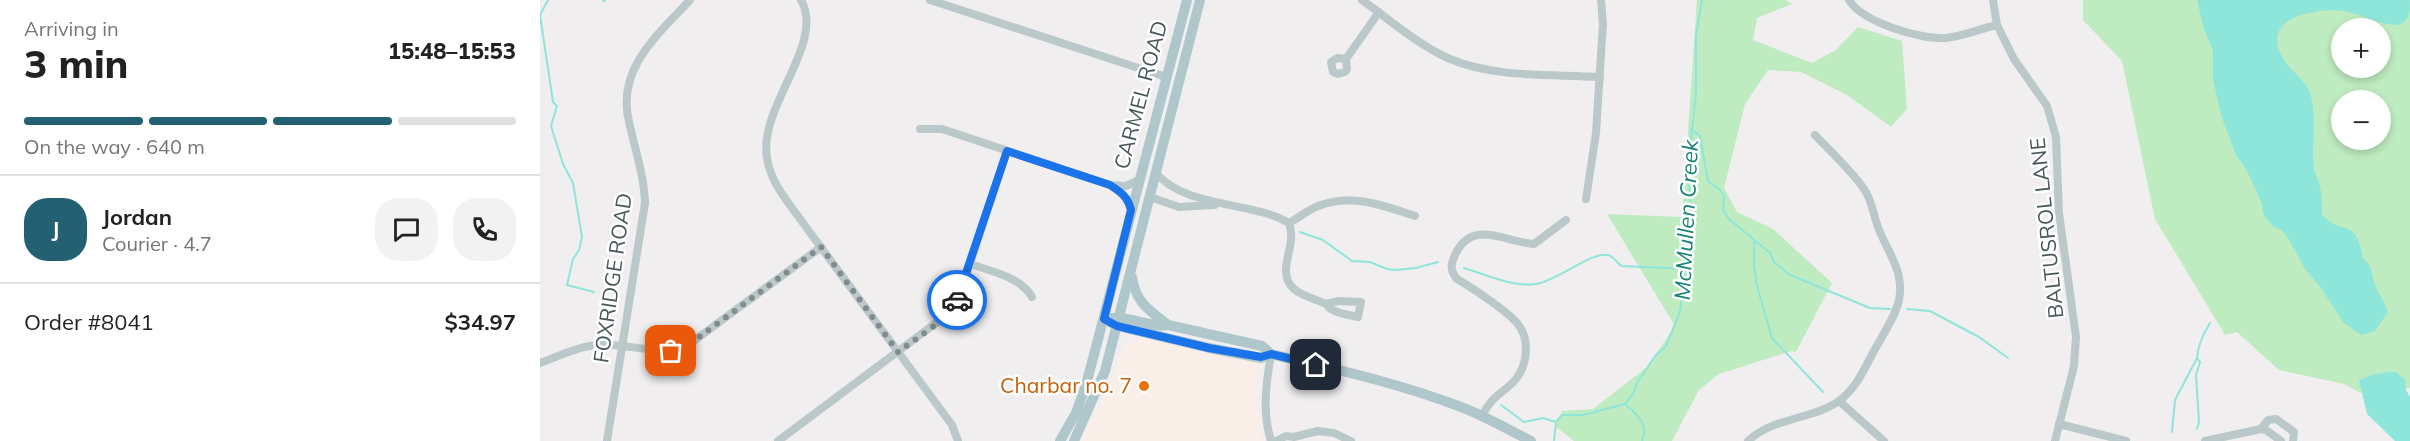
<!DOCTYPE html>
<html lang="en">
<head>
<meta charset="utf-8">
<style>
	:root { --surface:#fff; --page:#f2f2f2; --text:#222; --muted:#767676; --line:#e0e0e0; --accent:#236172 }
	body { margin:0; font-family:Mulish,sans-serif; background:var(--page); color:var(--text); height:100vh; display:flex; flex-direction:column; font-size:22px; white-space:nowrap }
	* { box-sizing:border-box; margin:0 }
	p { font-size:20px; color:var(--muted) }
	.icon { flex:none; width:33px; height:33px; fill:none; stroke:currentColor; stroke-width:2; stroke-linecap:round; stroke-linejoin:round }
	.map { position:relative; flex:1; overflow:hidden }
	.drawer { display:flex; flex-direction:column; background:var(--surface); width:540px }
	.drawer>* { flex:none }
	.controls { position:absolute; left:1791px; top:18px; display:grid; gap:12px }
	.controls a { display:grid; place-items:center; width:60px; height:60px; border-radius:50%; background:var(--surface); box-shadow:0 3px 9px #0003; font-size:30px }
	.pin { position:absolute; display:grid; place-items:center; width:51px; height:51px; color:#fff; margin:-26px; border-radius:12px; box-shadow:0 3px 9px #0006 }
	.courier { position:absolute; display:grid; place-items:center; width:60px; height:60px; margin:-30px; border:4px solid #1a73e8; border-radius:50%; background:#fff; color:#222; box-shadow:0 2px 8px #0007 }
	.overview em { font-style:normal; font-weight:800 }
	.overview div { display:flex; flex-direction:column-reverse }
	.overview { display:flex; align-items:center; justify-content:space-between; height:102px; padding:0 24px }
	h1 { font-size:39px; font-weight:800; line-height:45px }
	.bar { display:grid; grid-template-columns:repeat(4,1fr); gap:9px 6px; align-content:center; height:72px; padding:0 24px }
	.bar i { height:8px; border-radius:4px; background:var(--line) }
	.bar .on { background:var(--accent) }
	.bar p { grid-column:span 4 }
	.line { display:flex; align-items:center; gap:15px; padding:0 24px; border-top:2px solid var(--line) }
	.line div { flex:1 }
	.round { display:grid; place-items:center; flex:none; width:63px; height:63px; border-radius:24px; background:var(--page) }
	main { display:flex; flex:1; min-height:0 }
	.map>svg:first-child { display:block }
	.commercial { fill:#faeee8 }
	.green { fill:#beecc0; fill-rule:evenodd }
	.water { fill:#8ee6da }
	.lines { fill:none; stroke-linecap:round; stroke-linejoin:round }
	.stream { stroke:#8ee6da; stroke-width:2 }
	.minor { stroke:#bac8ca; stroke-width:8 }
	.major { stroke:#afc7cb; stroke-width:10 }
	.done { stroke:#828c8e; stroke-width:6; stroke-dasharray:0 10.8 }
	.route { stroke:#1a73e8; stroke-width:8 }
	.food-dot { fill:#e8710a; stroke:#fff; stroke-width:2 }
	.labels { text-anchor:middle; stroke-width:5; stroke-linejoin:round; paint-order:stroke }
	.street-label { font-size:21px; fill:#47585a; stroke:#fff }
	.food-label { font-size:21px; fill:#c56008; stroke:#fff; text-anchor:end }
	.water-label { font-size:22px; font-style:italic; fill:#148373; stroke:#fff }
</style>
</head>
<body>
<main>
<section class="drawer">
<div class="overview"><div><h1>3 min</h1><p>Arriving in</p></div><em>15:48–15:53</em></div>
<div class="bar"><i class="on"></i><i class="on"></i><i class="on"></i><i></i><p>On the way · 640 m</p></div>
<div class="line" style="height:108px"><b class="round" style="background:var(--accent);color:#fff">J</b><div><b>Jordan</b><p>Courier · 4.7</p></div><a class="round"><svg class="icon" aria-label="chat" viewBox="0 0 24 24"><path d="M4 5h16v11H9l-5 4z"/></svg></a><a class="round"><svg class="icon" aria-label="phone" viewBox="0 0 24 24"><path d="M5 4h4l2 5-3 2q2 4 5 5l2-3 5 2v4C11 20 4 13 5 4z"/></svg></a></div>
<div class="line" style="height:78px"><div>Order #8041</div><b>$34.97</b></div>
</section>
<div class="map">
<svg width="1870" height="441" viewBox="0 0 1870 441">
	<rect width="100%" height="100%" fill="#f0eeef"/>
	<polygon class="commercial" points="598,337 716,363 718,368 716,402 723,441 540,441 570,385 583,347"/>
	<g class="green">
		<polygon points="1157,0 1246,0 1252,4 1217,18 1213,40 1272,63 1296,50 1318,27 1362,41 1367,109 1351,127 1307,95 1261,72 1228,70 1205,104 1184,188 1197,212 1233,229 1292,283 1256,352 1251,351 1179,374 1159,390 1132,441 1034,441 1016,427 1022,411 1053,409 1107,367 1135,326 1067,214 1142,217"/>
		<path d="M1543,0H1870V388L1860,389L1842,404L1804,384L1739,370L1697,332L1685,335L1615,219L1582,61L1543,20ZM1802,28H1840V68H1802ZM1802,100H1840V140H1802Z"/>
	</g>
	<g class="water">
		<path d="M1657,0H1870C1870,13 1870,20 1859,25C1837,25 1816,10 1793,10C1764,11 1720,21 1744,60C1752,73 1767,80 1771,96C1777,121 1771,144 1774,169C1775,175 1779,180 1780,186C1782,195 1782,205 1782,214C1799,236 1817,216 1823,258C1834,268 1831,272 1835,284C1838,294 1845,302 1848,312L1835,331L1821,335L1804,323L1781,288L1765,269L1747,236L1741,230L1734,227L1724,216L1721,201L1706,169L1696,155L1682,118L1673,80V51L1664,29Z"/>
		<polygon points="1848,372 1856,372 1865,380 1866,390 1870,397 1870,441 1855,441 1827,414 1819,380 1831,375"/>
	</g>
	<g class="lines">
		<g class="stream">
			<polyline points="8,0 0,15 13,102 17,106 11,126 23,164 33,183 42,237 39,250 33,259 27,285 54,292"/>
			<polyline points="63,0 65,1"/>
			<polyline points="1151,129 1160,136 1168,181 1180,190 1184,196 1183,210 1189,219 1230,253 1234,262 1250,275 1330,308 1350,309"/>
			<polyline points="760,232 783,240 812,261 830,262 847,269 855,270 876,268 898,262"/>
			<polyline points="1214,240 1214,267 1217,286 1232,338 1283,392"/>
			<path d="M924,268C947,275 972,287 996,284C1017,281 1052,251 1068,255C1074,256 1077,264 1082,266L1147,269"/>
			<polyline points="1367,309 1390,311 1439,337 1468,358"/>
			<path d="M1085,404C1097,415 1109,423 1102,441"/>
			<polyline points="961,405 984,422 1003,418 1016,422"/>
			<path d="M1657,429L1659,422L1656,375L1660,362L1657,358C1658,344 1663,334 1670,323"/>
			<polyline points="1632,432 1635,400 1657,358"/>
			<polyline points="1014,441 1016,422 1022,415 1043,415 1085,404 1093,394 1097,383 1115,356 1126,346 1140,312 1148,252 1147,226 1151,210 1148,167 1156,93 1156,35 1162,0"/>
		</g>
		<g class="minor">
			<path d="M261,0C286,44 218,106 227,158C230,178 241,193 252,208L412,425L418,441"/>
			<polyline points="390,0 626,77"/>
			<path d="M822,0C850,20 878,45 910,59C955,78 1011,74 1060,77"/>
			<path d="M1309,0C1322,22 1381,40 1406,38C1423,36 1440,29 1457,25L1453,0"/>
			<polyline points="1457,25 1474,59 1507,106 1516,137 1519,213 1536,337 1534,366 1515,441"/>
			<polyline points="806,59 807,69 805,72 798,74 793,72 791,62 797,58 806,59 839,12"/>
			<polyline points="380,129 402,129 570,185 586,186 599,180"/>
			<path d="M616,173C645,208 712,201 749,223"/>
			<path d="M570,185C581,193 588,197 591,210"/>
			<polyline points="610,197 639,207 675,205"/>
			<polyline points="1046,199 1056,133 1063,24 1061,0"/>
			<path d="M749,223C755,240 747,252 746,269C745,293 768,296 784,303C793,307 784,304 791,309C798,314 810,315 818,317L821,302L798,301L786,304"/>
			<path d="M749,223C758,218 768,210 778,206C811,193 843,205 875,216"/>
			<path d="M430,264C450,271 481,277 492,297"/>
			<path d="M731,354C726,383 722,412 731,441"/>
			<path d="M0,363C19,356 39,346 58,345C91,343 120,358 151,343L281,247"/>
			<polyline points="1299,401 1344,441"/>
			<path d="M942,416C952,395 963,394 976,379C988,364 990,338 977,323C967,311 931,287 917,279C909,270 911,263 916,253C933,219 966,242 994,244L1026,220"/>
			<polyline points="1519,424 1586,441"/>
			<polyline points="1721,429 1728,420 1736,419 1754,432 1753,441"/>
			<path d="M67,441L105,203C104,175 95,149 89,122C76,68 118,35 150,0"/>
			<polyline points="238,441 408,314 420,294 467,151"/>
			<polyline points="736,441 746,436 754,437 778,431 794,433 811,441"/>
			<path d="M1208,441C1233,417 1272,420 1299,401C1317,388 1325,367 1335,349C1344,333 1355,317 1359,300C1365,271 1347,252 1338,227C1333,214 1332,200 1324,189C1310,169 1291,152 1275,135"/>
			<polyline points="1665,441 1721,429 1726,430 1741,441"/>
		</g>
		<g class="major">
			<path d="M592,277C595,302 610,311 628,325"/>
			<path d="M572,318C591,316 609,328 628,325L722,346L731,354C794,369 859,383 921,407C945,416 967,429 991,441"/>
			<polyline points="571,323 586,328 669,348 721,358 731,354"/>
			<polyline points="520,441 536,413 546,385 647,0"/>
			<polyline points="534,441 565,371 660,0"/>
		</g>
	</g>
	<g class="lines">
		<polyline class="done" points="131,351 151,343 281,247 358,352 401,321 417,300"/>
		<path class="route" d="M417,300L467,151L570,185C581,192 588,197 591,210L564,319L577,326L669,348L721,357L731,354L776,365"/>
	</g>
	<circle class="food-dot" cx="604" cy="386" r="6"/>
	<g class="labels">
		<g class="street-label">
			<text transform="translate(601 95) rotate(-75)" y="7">CARMEL ROAD</text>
			<text transform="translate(1507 228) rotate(-96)" y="7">BALTUSROL LANE</text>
			<text transform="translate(73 278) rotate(-82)" y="7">FOXRIDGE ROAD</text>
		</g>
		<g class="food-label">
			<text x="592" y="393">Charbar no. 7</text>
		</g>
		<g class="water-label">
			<text transform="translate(1146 220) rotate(-87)" y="8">McMullen Creek</text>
		</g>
	</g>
</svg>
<div class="controls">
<a>+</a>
<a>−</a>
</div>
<div class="pin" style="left:131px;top:351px;background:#ea580c"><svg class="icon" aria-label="bag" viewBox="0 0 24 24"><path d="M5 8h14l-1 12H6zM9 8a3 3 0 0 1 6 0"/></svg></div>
<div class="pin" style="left:776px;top:365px;background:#1f2937"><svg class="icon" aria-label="home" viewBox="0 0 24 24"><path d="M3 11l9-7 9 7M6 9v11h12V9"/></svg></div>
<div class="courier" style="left:417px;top:300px"><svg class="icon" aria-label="car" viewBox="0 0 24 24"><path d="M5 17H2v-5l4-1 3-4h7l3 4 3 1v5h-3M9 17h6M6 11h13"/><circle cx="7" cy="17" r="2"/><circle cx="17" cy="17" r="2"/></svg></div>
</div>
</main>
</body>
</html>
